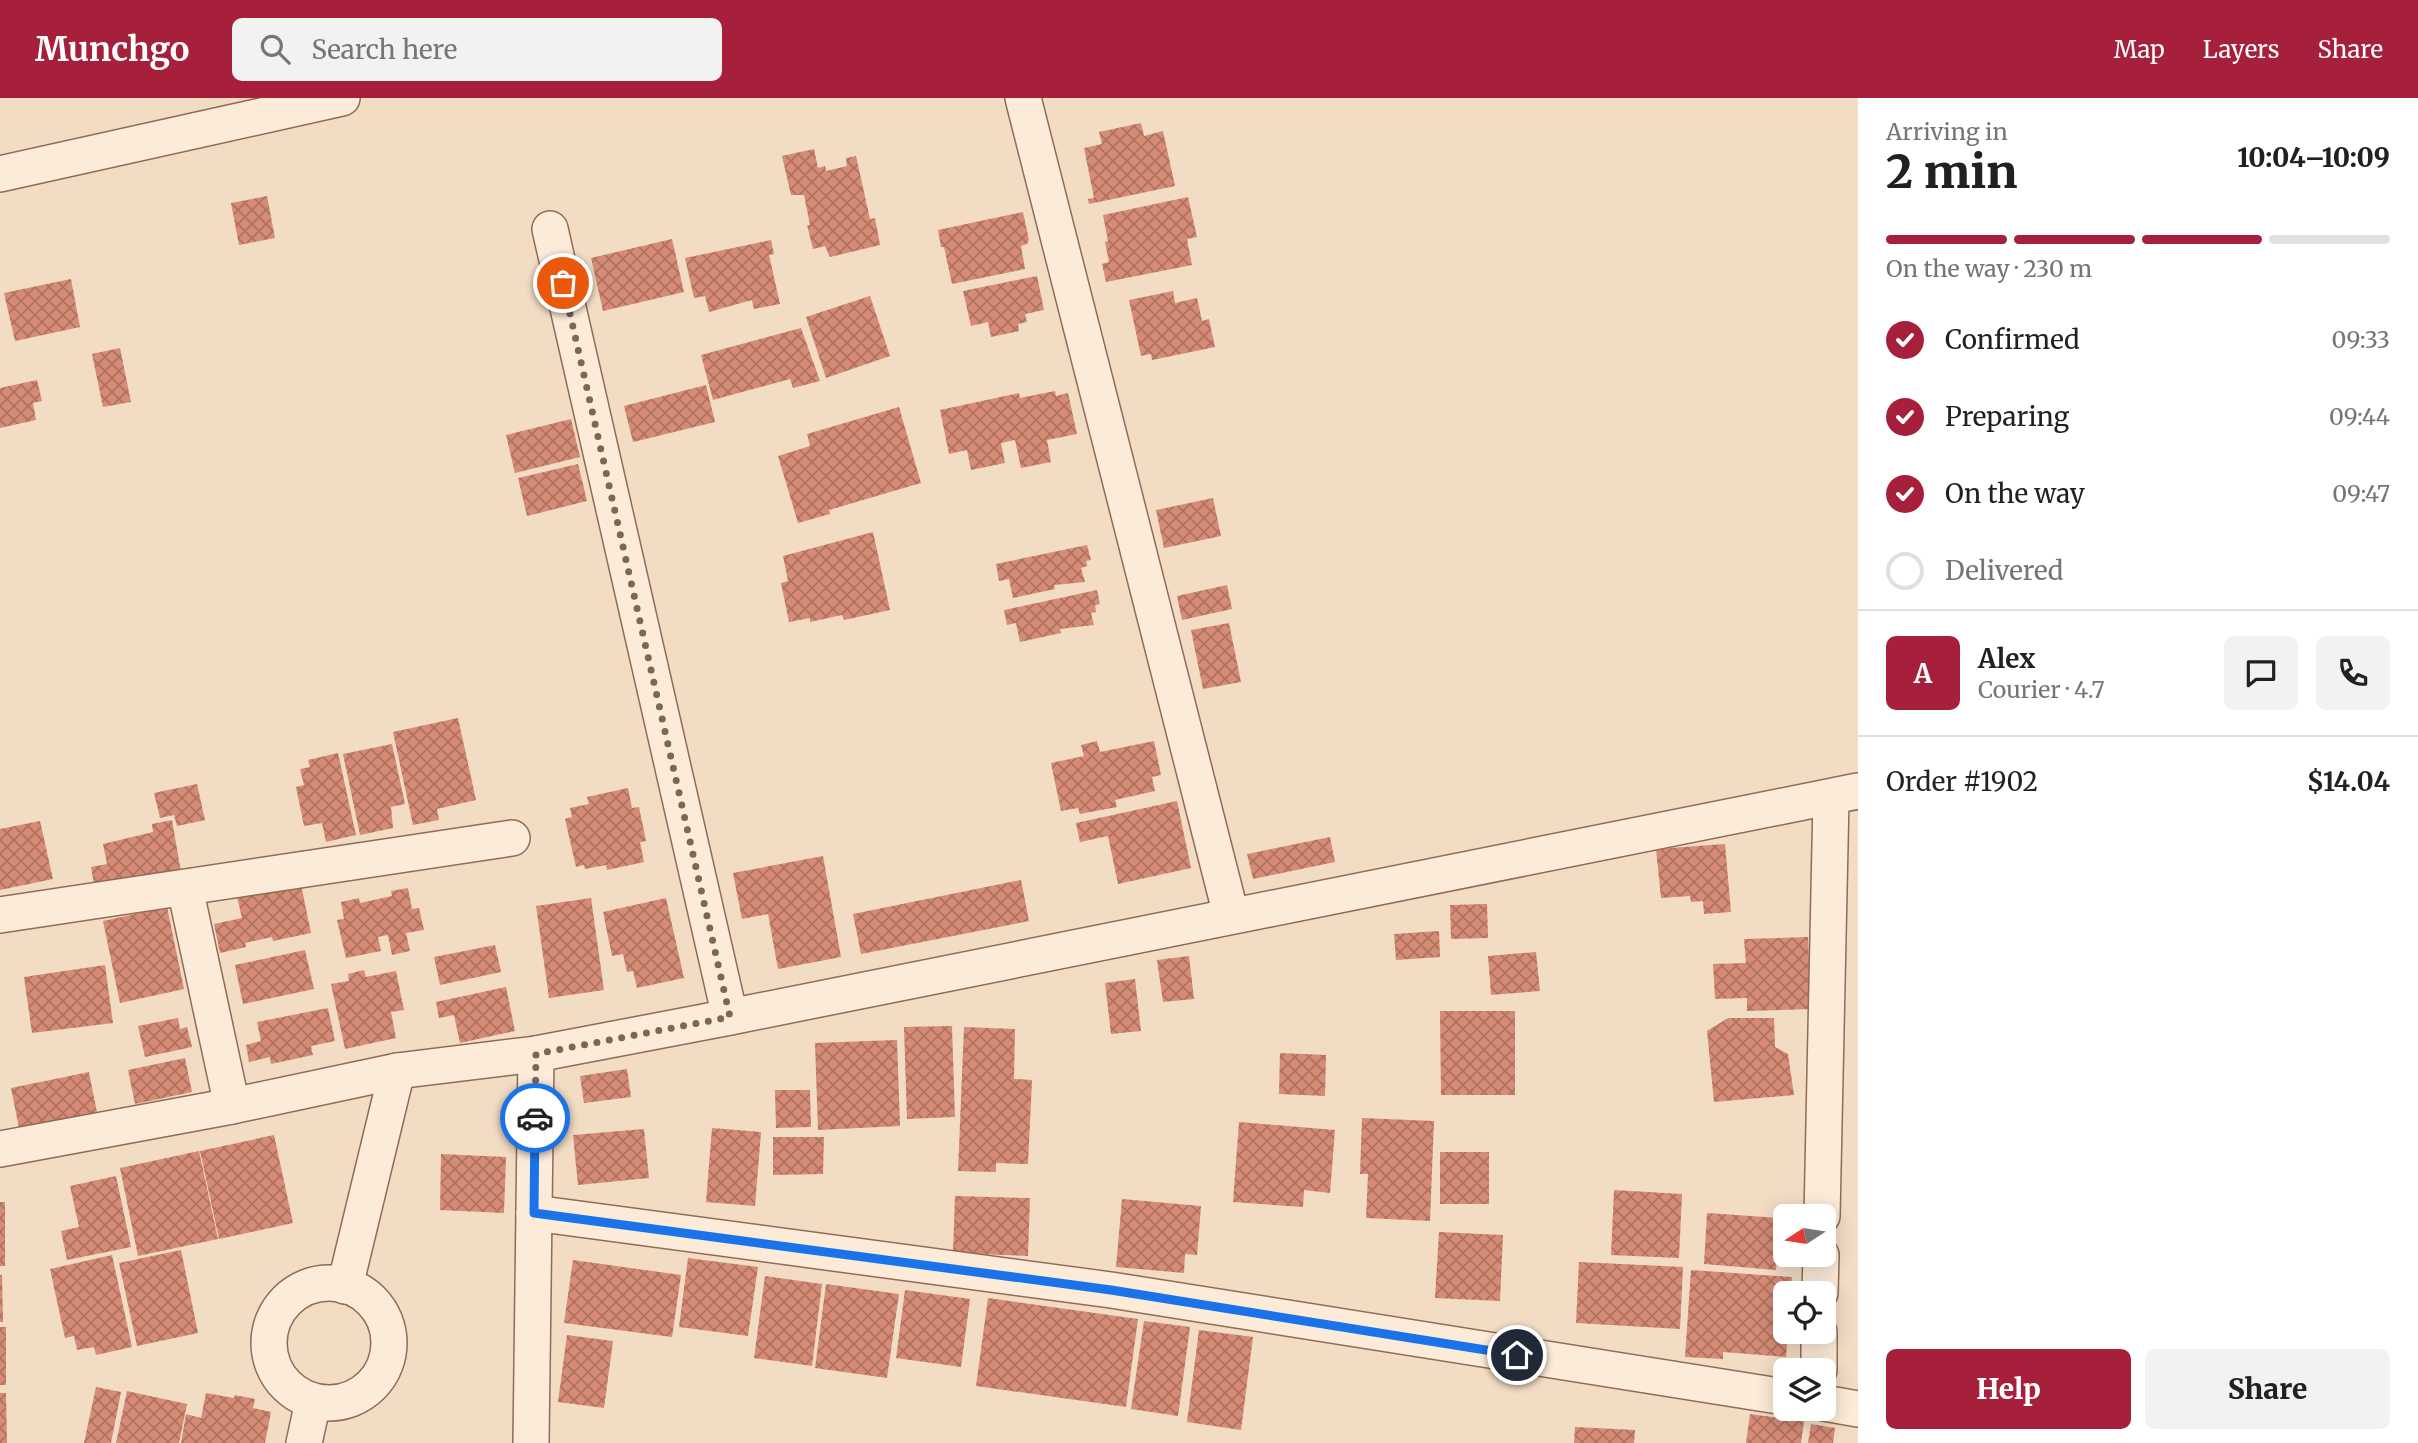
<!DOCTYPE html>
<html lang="en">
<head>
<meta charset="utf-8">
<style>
	:root { --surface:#fff; --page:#f2f2f2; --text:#202124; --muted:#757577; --line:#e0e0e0; --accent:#a6203c }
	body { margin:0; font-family:Merriweather,serif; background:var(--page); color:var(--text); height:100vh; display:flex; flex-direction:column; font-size:26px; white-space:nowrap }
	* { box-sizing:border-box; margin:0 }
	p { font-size:23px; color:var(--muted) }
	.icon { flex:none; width:38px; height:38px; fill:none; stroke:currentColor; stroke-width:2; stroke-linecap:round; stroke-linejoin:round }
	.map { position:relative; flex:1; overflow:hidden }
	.details { display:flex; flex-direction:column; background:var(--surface); width:560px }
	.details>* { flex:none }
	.needle { width:46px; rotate:258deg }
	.fabs { position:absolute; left:1773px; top:1106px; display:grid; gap:14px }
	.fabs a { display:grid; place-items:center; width:63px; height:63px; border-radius:10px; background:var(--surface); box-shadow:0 4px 18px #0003; font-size:35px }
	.pin { position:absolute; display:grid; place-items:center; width:60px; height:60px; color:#fff; margin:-30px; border:4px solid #fff; border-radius:50%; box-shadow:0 2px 7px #0007 }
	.courier { position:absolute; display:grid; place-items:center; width:70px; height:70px; margin:-35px; border:5px solid #1a73e8; border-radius:50%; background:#fff; color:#222; box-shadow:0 2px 9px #0007 }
	.overview em { font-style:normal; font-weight:800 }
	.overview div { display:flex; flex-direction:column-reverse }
	.overview { display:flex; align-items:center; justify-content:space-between; height:119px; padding:0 28px }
	h1 { font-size:46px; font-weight:800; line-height:52px }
	.bar { display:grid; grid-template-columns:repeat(4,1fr); gap:10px 7px; align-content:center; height:84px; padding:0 28px }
	.bar i { height:9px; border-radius:5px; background:var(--line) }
	.bar .on { background:var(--accent) }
	.bar p { grid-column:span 4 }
	.line { display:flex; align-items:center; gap:18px; padding:0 28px; border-top:2px solid var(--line) }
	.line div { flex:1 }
	.round { display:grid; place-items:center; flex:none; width:74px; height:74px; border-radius:10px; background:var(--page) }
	ol { padding:0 28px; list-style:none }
	li { display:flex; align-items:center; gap:21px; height:77px }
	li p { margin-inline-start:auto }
	li .icon { padding:7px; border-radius:50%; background:var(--accent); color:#fff; stroke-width:4 }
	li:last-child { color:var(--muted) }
	li i { width:38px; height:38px; border:4px solid var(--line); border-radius:50% }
	.action { display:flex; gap:14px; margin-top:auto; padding:14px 28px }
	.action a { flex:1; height:80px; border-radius:10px; background:var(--accent); color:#fff; font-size:28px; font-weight:800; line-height:80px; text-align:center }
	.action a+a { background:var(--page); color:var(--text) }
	header { display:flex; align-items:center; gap:42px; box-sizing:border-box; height:98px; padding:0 35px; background:var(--accent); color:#fff }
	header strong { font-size:33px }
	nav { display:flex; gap:38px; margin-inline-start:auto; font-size:24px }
	.search { width:490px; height:63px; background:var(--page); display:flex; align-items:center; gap:18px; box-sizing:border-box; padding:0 24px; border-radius:10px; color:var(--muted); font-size:26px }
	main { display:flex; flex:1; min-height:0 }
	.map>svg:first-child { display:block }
	.building { fill:url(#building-cross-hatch) }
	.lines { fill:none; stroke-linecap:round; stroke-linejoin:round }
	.minor-casing { stroke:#906b58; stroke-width:38 }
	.minor { stroke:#fcebd8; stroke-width:35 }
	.done { stroke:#7d6657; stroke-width:7; stroke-dasharray:0 12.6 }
	.route { stroke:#1a73e8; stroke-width:9 }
</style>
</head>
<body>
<header>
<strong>Munchgo</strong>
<div class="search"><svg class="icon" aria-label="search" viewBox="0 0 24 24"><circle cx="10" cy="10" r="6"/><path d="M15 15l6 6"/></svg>Search here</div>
<nav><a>Map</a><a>Layers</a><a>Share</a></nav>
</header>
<main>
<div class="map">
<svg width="1858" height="1345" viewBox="0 0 1858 1345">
	<defs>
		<pattern id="building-cross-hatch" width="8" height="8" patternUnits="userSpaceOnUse" patternTransform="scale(1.75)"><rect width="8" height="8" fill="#d58b75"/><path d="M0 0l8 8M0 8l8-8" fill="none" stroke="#ae725f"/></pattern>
	</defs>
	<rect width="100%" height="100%" fill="#f3dcc4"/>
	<g class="building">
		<polygon points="1141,25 1144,38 1163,33 1175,88 1089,106 1088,101 1094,100 1084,50 1102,46 1099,34"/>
		<polygon points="814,51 818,70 825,68 826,73 847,68 846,60 856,58 870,121 875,120 880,147 830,159 825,148 813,151 807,127 810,127 804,97 791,97 782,58"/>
		<polygon points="267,98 275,140 239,147 231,105"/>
		<polygon points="1188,99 1197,139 1187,141 1192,167 1106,184 1102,166 1109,164 1105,144 1108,143 1103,117"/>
		<polygon points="1023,114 1029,142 1027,146 1021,148 1025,171 952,186 944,149 941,149 938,132"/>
		<polygon points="672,141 684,194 603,213 591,160"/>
		<polygon points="771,142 774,156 769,157 780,206 754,211 752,202 709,214 705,198 694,200 685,160"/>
		<polygon points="1037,178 1044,212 1025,216 1027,224 1018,226 1019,233 991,239 988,224 971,228 963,193"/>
		<polygon points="71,181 80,229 15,243 4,195"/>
		<polygon points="1173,193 1175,205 1197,200 1202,223 1209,221 1215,249 1152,262 1151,256 1141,258 1129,202"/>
		<polygon points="870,198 890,258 826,280 806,219"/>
		<polygon points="801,230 820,283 793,290 790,281 713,302 701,257"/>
		<polygon points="120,250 131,304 103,309 92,256"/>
		<polygon points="37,282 42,303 33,305 36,322 0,330 0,290"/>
		<polygon points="706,287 715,324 633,344 624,308"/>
		<polygon points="1055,293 1056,298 1068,295 1077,336 1047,342 1051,364 1021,370 1015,342 1001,345 1005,365 971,372 967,352 949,356 940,312 1019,295 1020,300"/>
		<polygon points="899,309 921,385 829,412 830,416 798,425 778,358 810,348 807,336"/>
		<polygon points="571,321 580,359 515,375 506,337"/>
		<polygon points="578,366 587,403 527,418 518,380"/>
		<polygon points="1213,400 1221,438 1164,450 1156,412"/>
		<polygon points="873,434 890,512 844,522 842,517 810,524 810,520 789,524 781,485 788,483 783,458"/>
		<polygon points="1087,447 1091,462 1086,463 1087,468 1081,470 1085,484 1054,487 1055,491 1013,500 1009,481 999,483 996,466"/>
		<polygon points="1227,487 1232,511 1182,522 1177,498"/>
		<polygon points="1097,492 1100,506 1095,507 1096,514 1091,515 1094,527 1060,531 1061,535 1020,544 1016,525 1007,527 1004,512"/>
		<polygon points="1229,525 1241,584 1203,591 1191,532"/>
		<polygon points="458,620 476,702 437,711 439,722 413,727 393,634"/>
		<polygon points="1097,643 1100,654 1154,643 1161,677 1152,679 1155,693 1115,702 1117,709 1080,716 1078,710 1061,713 1051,665 1084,658 1081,647"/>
		<polygon points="392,646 405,706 391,709 393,730 360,737 343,656"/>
		<polygon points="338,655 356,737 326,744 322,725 304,728 296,689 304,687 300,671 310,669 308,662"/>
		<polygon points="197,686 205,722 177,728 174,717 160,720 154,695"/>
		<polygon points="628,690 632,710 639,709 646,743 640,744 644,764 607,772 606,767 585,771 584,767 576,769 565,721 572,719 570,710 589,706 587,699"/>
		<polygon points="1177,703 1191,770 1118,786 1108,738 1080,744 1076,725"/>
		<polygon points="172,722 182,780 96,797 91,769 107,766 103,746 153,734 152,726"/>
		<polygon points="40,723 53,781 0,792 0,731"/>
		<polygon points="1330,739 1335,764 1253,781 1247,756"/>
		<polygon points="1725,746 1731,814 1704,816 1703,803 1691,804 1690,798 1661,800 1656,751"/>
		<polygon points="823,758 841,859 778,871 768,816 742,821 733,775"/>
		<polygon points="299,777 311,835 273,843 272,839 245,845 246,849 220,855 214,826 242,820 235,791"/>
		<polygon points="1021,782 1029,823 861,856 853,816"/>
		<polygon points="408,790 412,811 419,810 424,832 406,835 410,853 392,857 388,837 378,839 381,853 346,860 337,822 344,821 341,804 359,800 360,805 392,798 391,793"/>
		<polygon points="591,800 604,892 549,900 536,808"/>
		<polygon points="666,800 684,880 637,890 633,873 627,874 623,856 612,858 603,814"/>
		<polygon points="1487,806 1488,840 1451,841 1450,807"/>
		<polygon points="167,809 184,891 120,905 103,823"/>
		<polygon points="1439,833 1440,859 1396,862 1394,836"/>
		<polygon points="1808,839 1811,911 1747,913 1747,900 1715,901 1713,866 1746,865 1744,841"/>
		<polygon points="495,847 501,874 440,887 434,859"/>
		<polygon points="305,852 314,891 243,906 235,867"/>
		<polygon points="1536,854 1540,893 1491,897 1488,858"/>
		<polygon points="1189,858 1194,901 1163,904 1157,862"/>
		<polygon points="105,867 113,925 32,935 24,879"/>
		<polygon points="364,872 366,879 396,873 404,912 391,914 396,940 345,951 331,886 349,883 348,876"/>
		<polygon points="1135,881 1141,933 1111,936 1105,885"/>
		<polygon points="506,889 515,933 460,945 454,917 439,920 436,904"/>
		<polygon points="328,910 335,943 311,948 313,957 271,966 270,959 249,964 246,947 261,943 257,924"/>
		<polygon points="1440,913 1515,913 1515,997 1441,997"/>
		<polygon points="178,920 180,931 187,929 192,949 145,959 138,928"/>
		<polygon points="1728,920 1774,920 1775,949 1788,956 1794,997 1714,1004 1707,933"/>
		<polygon points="952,928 955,1019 907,1021 904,929"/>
		<polygon points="964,929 1015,931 1014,981 1032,982 1028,1066 996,1065 996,1074 958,1073"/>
		<polygon points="897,942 900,1028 818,1032 815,945"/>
		<polygon points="1280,955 1326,957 1325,998 1279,996"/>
		<polygon points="185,960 192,994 135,1006 128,972"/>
		<polygon points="627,971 631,999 584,1005 580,978"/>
		<polygon points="89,974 97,1015 19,1030 11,990"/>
		<polygon points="775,992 810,992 811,1029 776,1030"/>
		<polygon points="1362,1020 1434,1023 1430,1123 1366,1120 1368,1076 1360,1076"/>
		<polygon points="1239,1024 1335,1032 1330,1095 1304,1092 1303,1109 1233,1104"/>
		<polygon points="712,1030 761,1034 755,1108 706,1104"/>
		<polygon points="644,1031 649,1080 578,1087 573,1037"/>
		<polygon points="274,1037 293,1125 219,1141 200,1053"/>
		<polygon points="773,1039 824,1039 823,1076 773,1077"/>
		<polygon points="199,1053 218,1141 138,1158 120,1070"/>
		<rect x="1440" y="1054" width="49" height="52"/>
		<polygon points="441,1056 506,1059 504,1115 440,1112"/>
		<polygon points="116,1078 131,1149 67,1162 61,1133 79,1129 70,1088"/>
		<polygon points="1614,1092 1682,1096 1679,1160 1611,1157"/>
		<polygon points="955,1098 1030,1100 1028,1158 953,1155"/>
		<polygon points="1122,1101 1201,1108 1197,1157 1185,1156 1184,1175 1116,1169"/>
		<rect x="0" y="1104" width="5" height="64"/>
		<polygon points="1707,1115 1780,1120 1776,1172 1704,1166"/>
		<polygon points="1439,1134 1503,1137 1500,1203 1435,1200"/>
		<polygon points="181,1152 198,1235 137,1248 119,1165"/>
		<polygon points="112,1157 132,1249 96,1257 94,1249 77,1252 74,1238 65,1240 50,1171"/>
		<polygon points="688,1160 758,1169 748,1238 679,1229"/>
		<polygon points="573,1162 681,1177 672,1239 564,1225"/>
		<polygon points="1579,1164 1683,1169 1680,1231 1576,1225"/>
		<polygon points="1691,1172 1792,1179 1791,1195 1785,1195 1785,1234 1788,1234 1786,1259 1723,1254 1723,1261 1685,1259"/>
		<polygon points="0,1177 2,1177 3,1224 0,1224"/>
		<polygon points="765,1178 822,1186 812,1268 754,1260"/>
		<polygon points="826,1186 899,1196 887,1280 815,1270"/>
		<polygon points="905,1192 970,1201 961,1269 896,1260"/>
		<polygon points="988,1200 1138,1221 1126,1309 976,1288"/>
		<polygon points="1144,1223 1190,1229 1178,1318 1131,1311"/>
		<rect x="0" y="1229" width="6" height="58"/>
		<polygon points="1199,1232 1253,1239 1241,1332 1187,1324"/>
		<polygon points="567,1237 613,1243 604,1310 558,1304"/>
		<polygon points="96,1289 121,1294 111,1345 84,1345"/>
		<polygon points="127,1293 187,1306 179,1345 116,1345"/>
		<polygon points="0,1295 6,1295 7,1345 0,1345"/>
		<polygon points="206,1295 234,1300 235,1297 255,1301 253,1310 271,1314 265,1345 181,1345 186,1316 201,1320"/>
		<polygon points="1750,1316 1804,1323 1801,1345 1746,1345"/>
		<polygon points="1811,1326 1835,1330 1833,1345 1808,1345"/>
		<polygon points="1575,1329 1635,1332 1634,1345 1574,1345"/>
	</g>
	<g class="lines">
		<defs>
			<g id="minor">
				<polyline points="1023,0 1231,817"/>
				<polyline points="0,76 342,0"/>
				<polyline points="550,131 730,919"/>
				<polyline points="185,790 232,1008"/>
				<polyline points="0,817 512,740"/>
				<polyline points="0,1051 232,1008 397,973 536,956 730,919 1858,693"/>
				<polyline points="534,1115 1111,1192 1785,1299"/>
				<polyline points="1822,1118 1831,700"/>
				<circle cx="329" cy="1245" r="60"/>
				<polyline points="345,1188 397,973"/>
				<polyline points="1820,1195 1821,1157"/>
				<polyline points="1819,1272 1819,1234"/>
				<polyline points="1824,1305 1858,1311"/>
				<polyline points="304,1345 313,1304"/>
				<polyline points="531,1345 536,956"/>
			</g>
		</defs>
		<use href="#minor" class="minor-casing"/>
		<use href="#minor" class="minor"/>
	</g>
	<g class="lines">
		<polyline class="done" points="535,1020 536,956 730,919 563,185"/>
		<polyline class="route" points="535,1020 534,1115 1111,1192 1517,1257"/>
	</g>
</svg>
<div class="fabs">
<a><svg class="needle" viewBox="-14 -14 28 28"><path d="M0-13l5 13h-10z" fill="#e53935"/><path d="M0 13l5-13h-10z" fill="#757577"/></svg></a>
<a><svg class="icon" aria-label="locate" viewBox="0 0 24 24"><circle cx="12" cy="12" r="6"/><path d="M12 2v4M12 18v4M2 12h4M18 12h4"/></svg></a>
<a><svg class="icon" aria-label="layers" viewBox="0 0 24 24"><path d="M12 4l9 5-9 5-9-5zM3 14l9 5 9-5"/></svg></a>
</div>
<div class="pin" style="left:563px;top:185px;background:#ea580c"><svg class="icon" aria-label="bag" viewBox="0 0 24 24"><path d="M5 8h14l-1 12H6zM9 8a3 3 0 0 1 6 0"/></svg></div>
<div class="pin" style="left:1517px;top:1257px;background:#1f2937"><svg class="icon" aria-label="home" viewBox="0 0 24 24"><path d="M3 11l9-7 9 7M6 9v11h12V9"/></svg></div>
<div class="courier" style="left:535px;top:1020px"><svg class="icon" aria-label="car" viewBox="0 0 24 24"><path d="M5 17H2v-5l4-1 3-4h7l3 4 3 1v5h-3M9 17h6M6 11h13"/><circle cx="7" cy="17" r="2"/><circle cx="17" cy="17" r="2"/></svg></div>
</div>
<section class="details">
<div class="overview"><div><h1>2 min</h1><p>Arriving in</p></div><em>10:04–10:09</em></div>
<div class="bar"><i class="on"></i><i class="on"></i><i class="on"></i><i></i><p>On the way · 230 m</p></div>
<ol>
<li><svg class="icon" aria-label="check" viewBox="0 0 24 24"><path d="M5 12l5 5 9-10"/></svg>Confirmed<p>09:33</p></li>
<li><svg class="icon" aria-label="check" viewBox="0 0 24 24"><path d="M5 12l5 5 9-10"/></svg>Preparing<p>09:44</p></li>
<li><svg class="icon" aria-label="check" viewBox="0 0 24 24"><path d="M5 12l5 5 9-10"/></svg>On the way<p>09:47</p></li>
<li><i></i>Delivered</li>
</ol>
<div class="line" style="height:126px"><b class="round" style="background:var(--accent);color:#fff">A</b><div><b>Alex</b><p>Courier · 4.7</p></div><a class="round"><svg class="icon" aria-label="chat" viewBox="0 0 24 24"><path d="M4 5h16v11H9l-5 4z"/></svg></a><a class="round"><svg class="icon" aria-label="phone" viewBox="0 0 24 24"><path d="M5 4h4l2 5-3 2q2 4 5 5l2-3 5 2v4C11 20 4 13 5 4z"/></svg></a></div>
<div class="line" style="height:91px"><div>Order #1902</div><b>$14.04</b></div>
<div class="action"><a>Help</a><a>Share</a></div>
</section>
</main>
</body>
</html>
